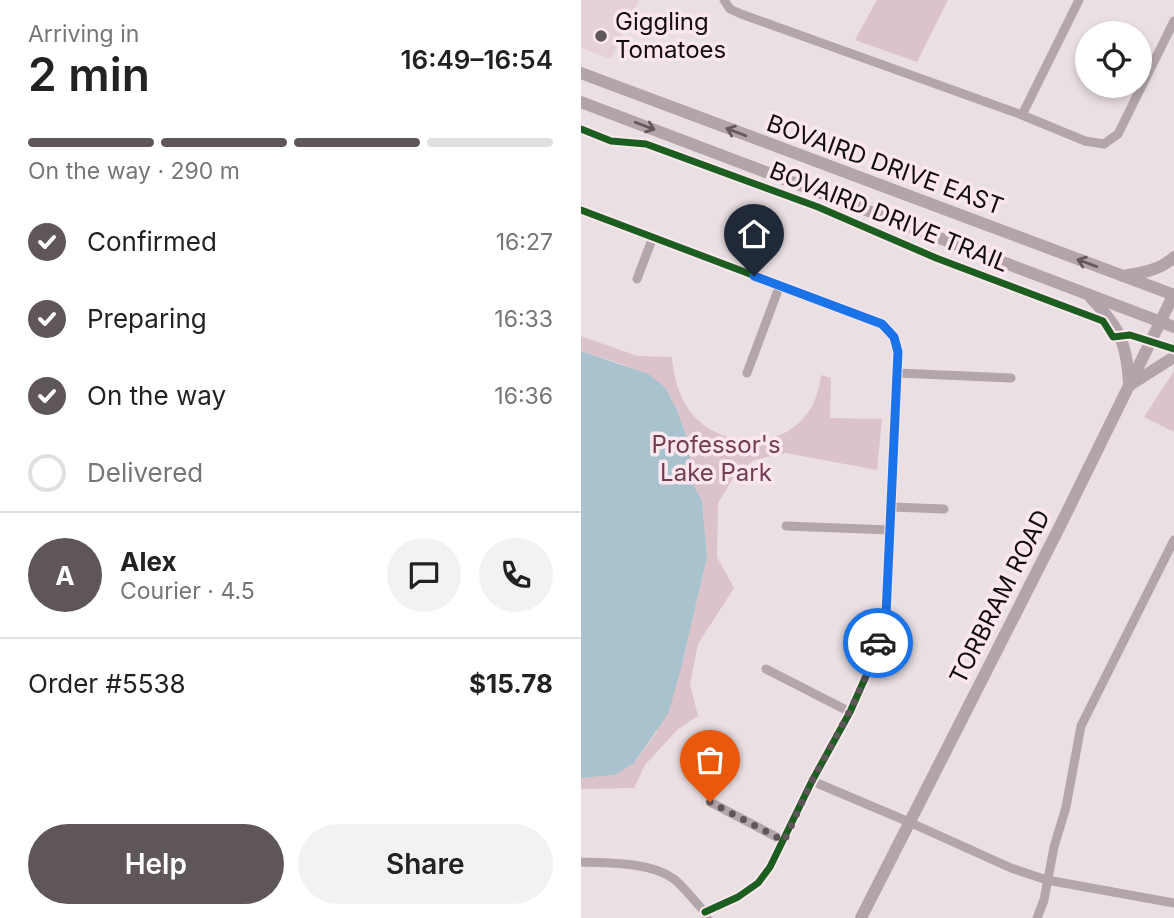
<!DOCTYPE html>
<html lang="en">
<head>
<meta charset="utf-8">
<style>
	:root { --surface:#fff; --page:#f2f2f2; --text:#222; --muted:#767676; --line:#e0e0e0; --accent:#5f565a }
	body { margin:0; font-family:Inter,sans-serif; background:var(--page); color:var(--text); height:100vh; display:flex; flex-direction:column; font-size:26px; white-space:nowrap }
	* { box-sizing:border-box; margin:0 }
	p { font-size:23px; color:var(--muted) }
	.icon { flex:none; width:38px; height:38px; fill:none; stroke:currentColor; stroke-width:2; stroke-linecap:round; stroke-linejoin:round }
	.map { position:relative; flex:1; overflow:hidden }
	.details { display:flex; flex-direction:column; background:var(--surface); width:581px }
	.details>* { flex:none }
	.fabs { position:absolute; left:494px; top:21px; display:grid; gap:14px }
	.fabs a { display:grid; place-items:center; width:77px; height:77px; border-radius:50%; background:var(--surface); box-shadow:0 4px 10px #0003; font-size:35px }
	.pin { position:absolute; display:grid; place-items:center; width:60px; height:60px; color:#fff; margin:-72px -30px; border-radius:50% 50% 50% 0; rotate:-45deg; box-shadow:0 0 7px #0007 }
	.pin .icon { rotate:45deg }
	.courier { position:absolute; display:grid; place-items:center; width:70px; height:70px; margin:-35px; border:5px solid #1a73e8; border-radius:50%; background:#fff; color:#222; box-shadow:0 2px 9px #0007 }
	.summary em { font-style:normal; font-weight:600 }
	.summary div { display:flex; flex-direction:column-reverse }
	.summary { display:flex; align-items:center; justify-content:space-between; height:119px; padding:0 28px }
	h1 { font-size:46px; font-weight:600; line-height:52px }
	.bar { display:grid; grid-template-columns:repeat(4,1fr); gap:10px 7px; align-content:center; height:84px; padding:0 28px }
	.bar i { height:9px; border-radius:5px; background:var(--line) }
	.bar .current { background:var(--accent) }
	.bar p { grid-column:span 4 }
	.line { display:flex; align-items:center; gap:18px; padding:0 28px; border-top:2px solid var(--line) }
	.line div { flex:1 }
	.round { display:grid; place-items:center; flex:none; width:74px; height:74px; border-radius:37px; background:var(--page) }
	ol { padding:0 28px; list-style:none }
	li { display:flex; align-items:center; gap:21px; height:77px }
	li p { margin-inline-start:auto }
	li .icon { padding:7px; border-radius:50%; background:var(--accent); color:#fff; stroke-width:4 }
	li:last-child { color:var(--muted) }
	li i { width:38px; height:38px; border:4px solid var(--line); border-radius:50% }
	.action { display:flex; gap:14px; margin-top:auto; padding:14px 28px }
	.action a { flex:1; height:80px; border-radius:42px; background:var(--accent); color:#fff; font-size:28px; font-weight:600; line-height:80px; text-align:center }
	.action a+a { background:var(--page); color:var(--text) }
	main { display:flex; flex:1; min-height:0 }
	.map>svg:first-child { display:block }
	.built { fill:#e6d1d8 }
	.green { fill:#dcc2cb }
	.water { fill:#a8c3cd }
	.lines { fill:none; stroke-linecap:round; stroke-linejoin:round }
	.street { stroke:#b3a6ab; stroke-width:9 }
	.secondary { stroke:#b3a4aa; stroke-width:12 }
	.cycleway-casing { stroke:#fde7ef; stroke-width:11 }
	.cycleway { stroke:#1b5e20; stroke-width:7 }
	.oneway { stroke:#64585d }
	.done { stroke:#5f565a; stroke-width:7; stroke-dasharray:0 12.6 }
	.route { stroke:#1a73e8; stroke-width:9 }
	.poi-dot { fill:#5f565a; stroke:#fde7ef; stroke-width:2.5 }
	.labels { text-anchor:middle; stroke-width:7; stroke-linejoin:round; paint-order:stroke }
	.poi-label { font-size:24px; fill:#140d10; stroke:#fde7ef; text-anchor:start }
	.street-label { font-size:24px; fill:#140d10; stroke:#fde7ef }
	.park-label { font-size:24px; fill:#723d53; stroke:#fde7ef }
</style>
</head>
<body>
<main>
<section class="details">
<div class="summary"><div><h1>2 min</h1><p>Arriving in</p></div><em>16:49–16:54</em></div>
<div class="bar"><i class="current"></i><i class="current"></i><i class="current"></i><i></i><p>On the way · 290 m</p></div>
<ol>
<li><svg class="icon" aria-label="check" viewBox="0 0 24 24"><path d="M5 12l5 5 9-10"/></svg>Confirmed<p>16:27</p></li>
<li><svg class="icon" aria-label="check" viewBox="0 0 24 24"><path d="M5 12l5 5 9-10"/></svg>Preparing<p>16:33</p></li>
<li><svg class="icon" aria-label="check" viewBox="0 0 24 24"><path d="M5 12l5 5 9-10"/></svg>On the way<p>16:36</p></li>
<li><i></i>Delivered</li>
</ol>
<div class="line" style="height:126px"><b class="round" style="background:var(--accent);color:#fff">A</b><div><b>Alex</b><p>Courier · 4.5</p></div><a class="round"><svg class="icon" aria-label="chat" viewBox="0 0 24 24"><path d="M4 5h16v11H9l-5 4z"/></svg></a><a class="round"><svg class="icon" aria-label="phone" viewBox="0 0 24 24"><path d="M5 4h4l2 5-3 2q2 4 5 5l2-3 5 2v4C11 20 4 13 5 4z"/></svg></a></div>
<div class="line" style="height:91px"><div>Order #5538</div><b>$15.78</b></div>
<div class="action"><a>Help</a><a>Share</a></div>
</section>
<div class="map">
<svg width="593" height="918" viewBox="0 0 593 918">
	<rect width="100%" height="100%" fill="#eadfe2"/>
	<polygon class="built" points="0,0 58,0 30,59 0,48"/>
	<g class="green">
		<polygon points="296,0 367,0 336,62 274,40"/>
		<path d="M0,336L56,356L91,357C93,380 100,405 118,421C148,448 200,448 225,415C235,403 238,389 240,375L250,378L249,418L301,419L296,470L204,453L173,460L154,475L137,503L136,557L153,588L117,644L109,684L117,716L97,729L64,765L53,788L0,789V778L34,775L53,763L75,733L100,669L126,557L121,502L112,484L107,441L96,410L84,387L41,364L0,351Z"/>
		<polygon points="593,371 593,432 563,417"/>
	</g>
	<polygon class="water" points="0,351 67,374 84,387 96,410 107,441 112,484 121,501 126,557 100,669 87,714 53,763 34,775 0,778"/>
	<g class="lines">
		<g class="street">
			<polyline points="143,0 149,9 160,14 441,115 504,141 523,144 537,134 593,21"/>
			<polyline points="441,115 498,0"/>
			<polyline points="0,210 301,324 313,337 317,352 305,615 293,658 269,712 231,781 189,867 177,883 157,897 124,912"/>
			<polyline points="56,279 72,237"/>
			<polyline points="166,373 199,285"/>
			<polyline points="316,373 430,378"/>
			<polyline points="310,507 363,509"/>
			<polyline points="205,526 309,530"/>
			<polyline points="185,669 269,712"/>
			<polyline points="231,781 328,822 430,868 466,880 593,903"/>
			<polyline points="129,802 203,841"/>
			<path d="M0,862C28,863 70,862 93,879C104,888 114,902 124,912L126,918"/>
			<polyline points="456,918 463,900 473,847 485,807 500,726 593,540"/>
		</g>
		<g class="secondary">
			<polyline points="0,73 593,295"/>
			<polyline points="0,102 593,327"/>
			<path d="M542,276C560,273 580,270 593,257"/>
			<path d="M510,298C538,327 546,343 548,384"/>
			<polyline points="549,385 593,357"/>
			<polyline points="280,918 481,522 593,294"/>
		</g>
		<defs>
			<g id="cycleway">
				<polyline points="0,129 30,141 65,144 237,207 355,258 522,321 532,337 549,335 593,349"/>
				<polyline points="0,210 301,324 313,337 317,352 305,615 293,658 269,712 231,781 189,867 177,883 157,897 124,912"/>
			</g>
		</defs>
		<use href="#cycleway" class="cycleway-casing"/>
		<use href="#cycleway" class="cycleway"/>
	</g>
	<defs><path id="oneway-shaft" d="M-6 0H5M1.5-3L5.5 0L1.5 3" fill="none" stroke-width="1.6" stroke-linecap="round" stroke-linejoin="round" transform="scale(1.75)"/></defs>
	<g class="oneway">
		<use href="#oneway-shaft" transform="translate(64 126) rotate(21)"/>
		<use href="#oneway-shaft" transform="translate(155 132) rotate(-159)"/>
		<use href="#oneway-shaft" transform="translate(506 263) rotate(-160)"/>
	</g>
	<g class="lines">
		<path class="done" d="M129,802L203,841C213,821 221,801 231,781C255,736 282,692 297,643"/>
		<polyline class="route" points="173,276 301,324 313,337 317,352 316,373 305,615 297,643"/>
	</g>
	<circle class="poi-dot" cx="20" cy="36" r="7"/>
	<g class="labels">
		<g class="poi-label">
			<text x="34" y="30">Giggling<tspan x="34" dy="28">Tomatoes</tspan></text>
		</g>
		<g class="street-label">
			<text transform="translate(304 165) rotate(20)" y="8">BOVAIRD DRIVE EAST</text>
			<text transform="translate(308 217) rotate(22)" y="8">BOVAIRD DRIVE TRAIL</text>
			<text transform="translate(419 597) rotate(-63)" y="8">TORBRAM ROAD</text>
		</g>
		<g class="park-label">
			<text x="135" y="453">Professor's<tspan x="135" dy="28">Lake Park</tspan></text>
		</g>
	</g>
</svg>
<div class="fabs">
<a><svg class="icon" aria-label="locate" viewBox="0 0 24 24"><circle cx="12" cy="12" r="6"/><path d="M12 2v4M12 18v4M2 12h4M18 12h4"/></svg></a>
</div>
<div class="pin" style="left:129px;top:802px;background:#ea580c"><svg class="icon" aria-label="bag" viewBox="0 0 24 24"><path d="M5 8h14l-1 12H6zM9 8a3 3 0 0 1 6 0"/></svg></div>
<div class="pin" style="left:173px;top:276px;background:#1f2937"><svg class="icon" aria-label="home" viewBox="0 0 24 24"><path d="M3 11l9-7 9 7M6 9v11h12V9"/></svg></div>
<div class="courier" style="left:297px;top:643px"><svg class="icon" aria-label="car" viewBox="0 0 24 24"><path d="M5 17H2v-5l4-1 3-4h7l3 4 3 1v5h-3M9 17h6M6 11h13"/><circle cx="7" cy="17" r="2"/><circle cx="17" cy="17" r="2"/></svg></div>
</div>
</main>
</body>
</html>
